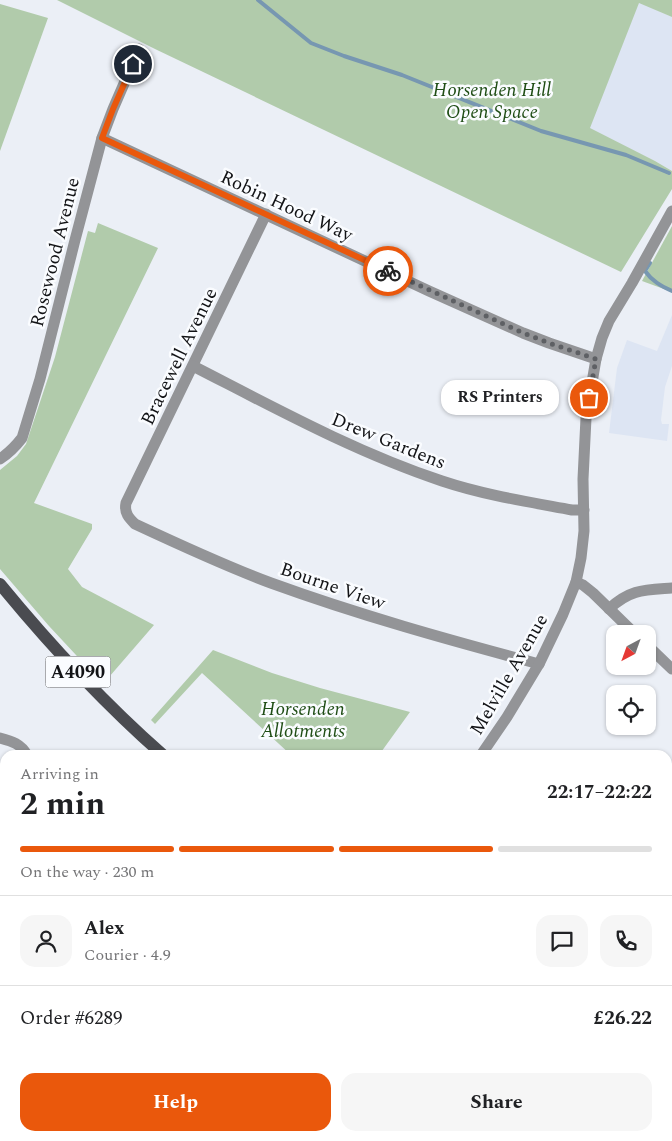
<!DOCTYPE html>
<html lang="en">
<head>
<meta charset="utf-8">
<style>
	:root { --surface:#fff; --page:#f6f6f6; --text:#202124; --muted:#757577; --line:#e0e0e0; --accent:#ea580c }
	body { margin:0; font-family:Spectral,serif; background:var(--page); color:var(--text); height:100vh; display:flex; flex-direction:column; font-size:19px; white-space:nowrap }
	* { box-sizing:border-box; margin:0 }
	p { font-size:16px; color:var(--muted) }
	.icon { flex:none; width:28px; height:28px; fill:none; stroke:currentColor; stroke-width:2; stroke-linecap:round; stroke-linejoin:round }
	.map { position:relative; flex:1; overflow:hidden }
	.drawer { position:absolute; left:0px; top:750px; width:672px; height:391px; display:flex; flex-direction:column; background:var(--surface); border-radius:15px 15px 0 0; box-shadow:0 1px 4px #0004 }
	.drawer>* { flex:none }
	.needle { width:32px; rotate:221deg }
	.controls { position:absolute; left:606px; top:625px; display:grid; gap:10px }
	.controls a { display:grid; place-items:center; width:50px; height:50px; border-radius:10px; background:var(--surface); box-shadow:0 1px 4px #0004; font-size:25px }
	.pin { position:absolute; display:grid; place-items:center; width:42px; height:42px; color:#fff; margin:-21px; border:2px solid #fff; border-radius:50%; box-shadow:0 1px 5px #0007 }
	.courier { position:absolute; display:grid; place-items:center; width:50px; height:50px; margin:-25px; border:4px solid #ea580c; border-radius:50%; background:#fff; color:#222; box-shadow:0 1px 6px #0007 }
	.bubble { position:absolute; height:35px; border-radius:15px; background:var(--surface); box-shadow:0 1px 4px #0004; font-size:16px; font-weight:700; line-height:35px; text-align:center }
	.headline em { font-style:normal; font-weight:700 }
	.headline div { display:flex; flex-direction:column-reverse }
	.headline { display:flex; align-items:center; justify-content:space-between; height:85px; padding:0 20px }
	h1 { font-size:32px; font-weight:700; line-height:38px }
	.bar { display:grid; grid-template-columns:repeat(4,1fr); gap:8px 5px; align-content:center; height:60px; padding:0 20px }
	.bar i { height:6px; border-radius:4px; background:var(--line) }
	.bar .active { background:var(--accent) }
	.bar p { grid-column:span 4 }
	.line { display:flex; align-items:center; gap:12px; padding:0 20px; border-top:1px solid var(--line) }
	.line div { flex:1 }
	.round { display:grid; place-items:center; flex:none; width:52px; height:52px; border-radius:15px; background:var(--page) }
	.action { display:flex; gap:10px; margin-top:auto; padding:10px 20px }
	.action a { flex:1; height:58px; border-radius:15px; background:var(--accent); color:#fff; font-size:20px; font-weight:700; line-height:58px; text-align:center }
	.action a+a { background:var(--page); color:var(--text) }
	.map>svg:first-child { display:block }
	.built { fill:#dde5f3 }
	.green { fill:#b1cbab }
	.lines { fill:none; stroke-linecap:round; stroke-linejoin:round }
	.stream { stroke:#7797b1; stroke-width:4 }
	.minor { stroke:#939497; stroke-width:11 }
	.major { stroke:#4a4b50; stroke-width:12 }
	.done { stroke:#5e6064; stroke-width:5; stroke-dasharray:0 9 }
	.route { stroke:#ea580c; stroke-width:6 }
	.labels { text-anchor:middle; stroke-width:5; stroke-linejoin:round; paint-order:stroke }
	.shield { fill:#fafcff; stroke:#58595c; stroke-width:1 }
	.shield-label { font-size:18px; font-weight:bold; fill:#121316 }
	.park-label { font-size:19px; font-style:italic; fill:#1f4d15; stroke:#fafcff }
	.street-label { font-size:19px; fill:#121316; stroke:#fafcff }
</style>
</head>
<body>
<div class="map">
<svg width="672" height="1141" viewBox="0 0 672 1141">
	<rect width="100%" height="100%" fill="#ebeff6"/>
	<g class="built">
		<polygon points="639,2 672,17 672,171 655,161 589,129"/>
		<polygon points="672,315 672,366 665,387 661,420 662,424 669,424 667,441 609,433 617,368 627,340 657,351"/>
	</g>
	<g class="green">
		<polygon points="57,0 672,0 672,17 639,3 590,128 655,161 672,171 672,189 621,272 155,49"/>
		<polygon points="0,4 48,18 0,151"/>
		<polygon points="98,223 158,248 34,503 92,524 92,529 68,569 82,587 154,625 103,684 49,626 0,569 0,470 17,456 26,444 55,357 88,231 95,233"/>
		<polygon points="672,226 672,292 642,281"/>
		<polygon points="213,650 272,673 320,688 410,712 379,755 291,755 202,673 155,724 151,720"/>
		<polygon points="5,1122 5,1136 148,1136 149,1141 0,1141 0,1126"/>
	</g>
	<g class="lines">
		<g class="stream">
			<polyline points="258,0 311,43 344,56 402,75 541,131 626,155 669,173"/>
			<path d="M650,263L645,271C652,281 661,286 672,291"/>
		</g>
		<g class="minor">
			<polyline points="102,138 429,291 523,333 549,343 596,359"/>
			<path d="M266,214L126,503C124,513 129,518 135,524C180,545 225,566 271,583C359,615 449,640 539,664"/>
			<path d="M193,366C275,408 355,452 442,481C484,495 529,502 572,510H584"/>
			<path d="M0,459C9,453 15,447 22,438L40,379L75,240L102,138L113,109L139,49"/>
			<polyline points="576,582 583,585 593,593 635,634"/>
			<path d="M609,609C630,589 645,590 672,588"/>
			<polyline points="648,646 672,669"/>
			<path d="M0,738C12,741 21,744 27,755"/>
			<polyline points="481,755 507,717 539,664 563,614 576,582 581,558 584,531 583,479 586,418 596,359 602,338 609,321 632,283 672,211"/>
			<polyline points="668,916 672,919"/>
			<polyline points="0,1001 5,999"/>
			<polyline points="668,1122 672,1120"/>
			<polyline points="327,1141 335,1136"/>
			<polyline points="624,1141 635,1136"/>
		</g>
		<g class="major">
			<path d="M0,584C50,645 104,703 163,755"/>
			<polyline points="517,1136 521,1141"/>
		</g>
	</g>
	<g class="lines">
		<polyline class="done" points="388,271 523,333 549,343 596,359 589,398"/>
		<polyline class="route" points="133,64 113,109 102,138 388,271"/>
	</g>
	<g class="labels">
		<rect class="shield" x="45.5" y="656.5" width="65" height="31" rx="4"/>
		<g class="shield-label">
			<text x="78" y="678">A4090</text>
		</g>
		<g class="park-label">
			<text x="492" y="96">Horsenden Hill<tspan x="492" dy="22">Open Space</tspan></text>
			<text x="303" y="715">Horsenden<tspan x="303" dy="22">Allotments</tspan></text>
		</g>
		<g class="street-label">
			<text transform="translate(287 205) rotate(25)" y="7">Robin Hood Way</text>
			<text transform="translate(54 252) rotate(-76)" y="7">Rosewood Avenue</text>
			<text transform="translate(178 356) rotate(-64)" y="7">Bracewell Avenue</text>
			<text transform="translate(389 440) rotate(22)" y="7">Drew Gardens</text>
			<text transform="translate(333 585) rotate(19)" y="7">Bourne View</text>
			<text transform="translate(508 674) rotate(-60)" y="7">Melville Avenue</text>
		</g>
	</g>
</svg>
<div class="controls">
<a><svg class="needle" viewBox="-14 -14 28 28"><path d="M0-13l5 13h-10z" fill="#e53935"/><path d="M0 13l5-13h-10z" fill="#757577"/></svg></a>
<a><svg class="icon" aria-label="locate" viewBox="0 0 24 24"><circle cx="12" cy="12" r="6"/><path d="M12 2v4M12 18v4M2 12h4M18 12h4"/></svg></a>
</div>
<div class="pin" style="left:589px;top:398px;background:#ea580c"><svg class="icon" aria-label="bag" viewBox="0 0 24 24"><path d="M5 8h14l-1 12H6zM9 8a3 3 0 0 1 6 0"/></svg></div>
<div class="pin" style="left:133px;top:64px;background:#1f2937"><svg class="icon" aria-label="home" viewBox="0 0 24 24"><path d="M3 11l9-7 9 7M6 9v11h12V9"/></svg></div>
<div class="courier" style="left:388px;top:271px"><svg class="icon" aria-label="bike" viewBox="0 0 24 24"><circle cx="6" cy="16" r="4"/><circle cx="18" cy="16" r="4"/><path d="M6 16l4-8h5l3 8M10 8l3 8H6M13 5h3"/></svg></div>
<div class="bubble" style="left:441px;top:380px;width:118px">RS Printers</div>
<section class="drawer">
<div class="headline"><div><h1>2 min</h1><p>Arriving in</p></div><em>22:17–22:22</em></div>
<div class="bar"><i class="active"></i><i class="active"></i><i class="active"></i><i></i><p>On the way · 230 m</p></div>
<div class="line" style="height:90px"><a class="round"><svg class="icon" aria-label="person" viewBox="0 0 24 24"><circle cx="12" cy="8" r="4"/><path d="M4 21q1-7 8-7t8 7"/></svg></a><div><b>Alex</b><p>Courier · 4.9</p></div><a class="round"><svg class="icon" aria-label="chat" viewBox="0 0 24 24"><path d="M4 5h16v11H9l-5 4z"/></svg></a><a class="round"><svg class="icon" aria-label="phone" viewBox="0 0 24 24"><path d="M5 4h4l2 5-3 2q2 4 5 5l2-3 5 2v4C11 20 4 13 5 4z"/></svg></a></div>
<div class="line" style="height:65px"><div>Order #6289</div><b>£26.22</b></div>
<div class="action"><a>Help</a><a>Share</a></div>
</section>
</div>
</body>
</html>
